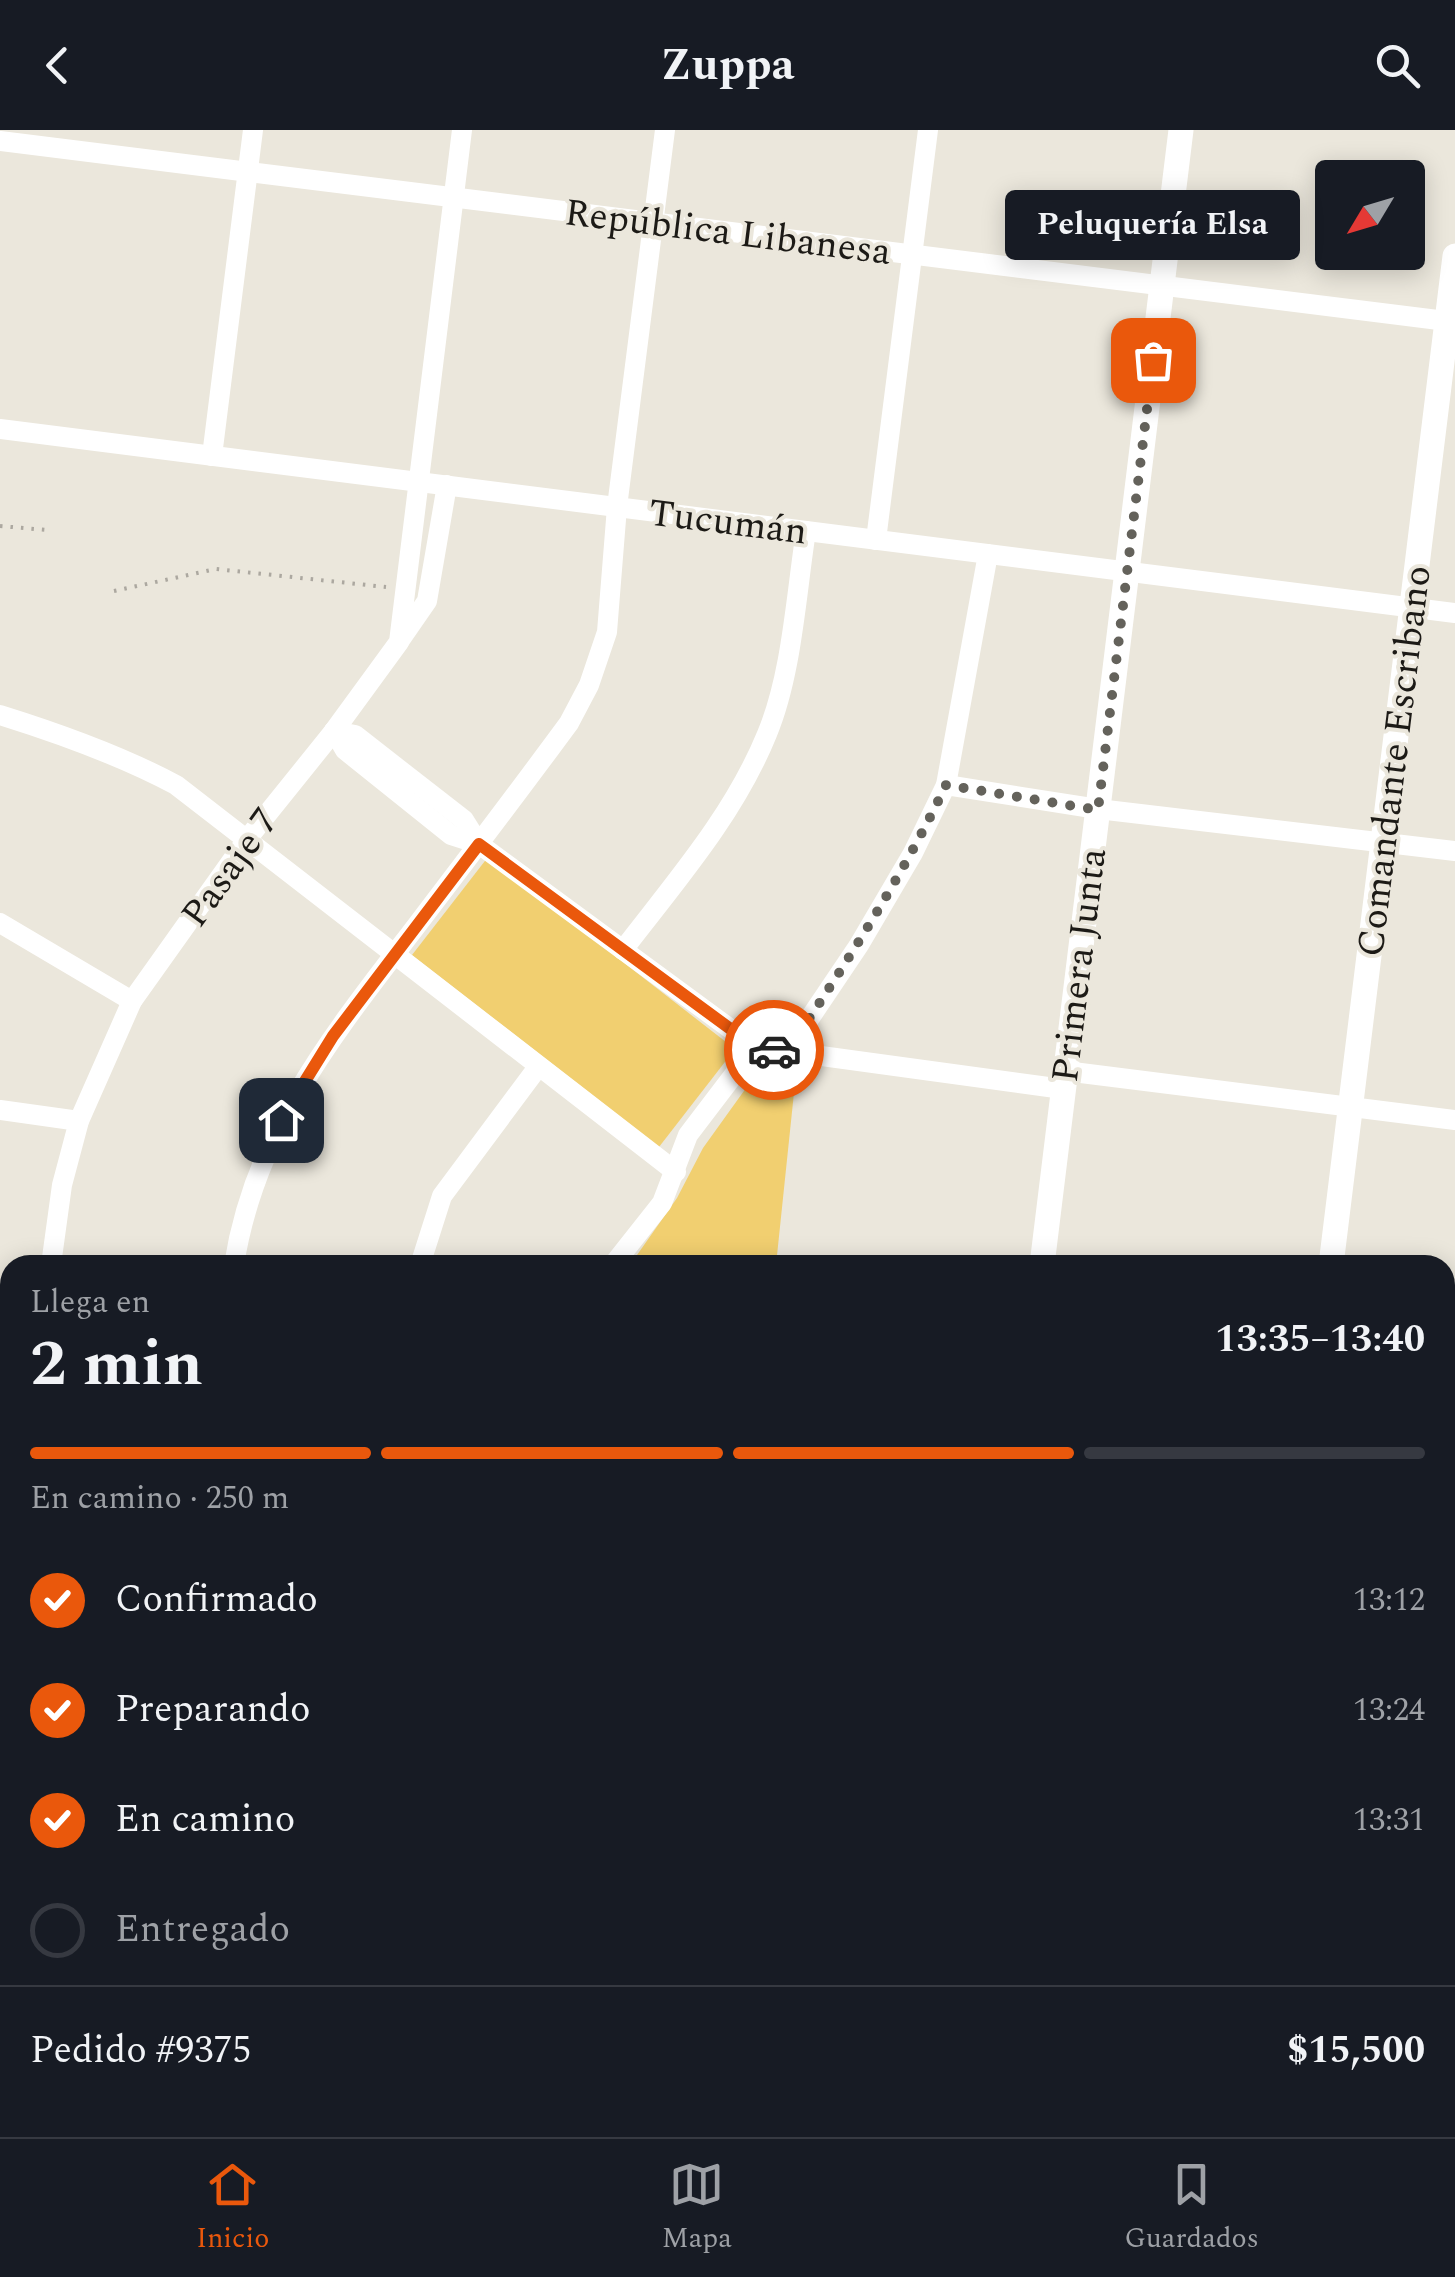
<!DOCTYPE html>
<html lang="es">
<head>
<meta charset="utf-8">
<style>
	:root { --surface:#171b24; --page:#20242c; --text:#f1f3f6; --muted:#9ea1a6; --line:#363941; --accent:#ea580c }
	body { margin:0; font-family:Spectral,serif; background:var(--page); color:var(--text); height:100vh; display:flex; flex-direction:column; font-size:38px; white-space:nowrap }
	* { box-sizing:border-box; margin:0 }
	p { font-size:32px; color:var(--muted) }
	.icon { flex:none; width:55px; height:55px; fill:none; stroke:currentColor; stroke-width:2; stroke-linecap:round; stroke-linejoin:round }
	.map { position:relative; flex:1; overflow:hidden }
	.panel { position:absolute; left:0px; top:1125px; width:1455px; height:882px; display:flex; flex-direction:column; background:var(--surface); border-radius:30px 30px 0 0; box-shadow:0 5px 25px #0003 }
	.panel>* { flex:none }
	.needle { width:65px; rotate:232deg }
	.buttons { position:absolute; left:1315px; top:30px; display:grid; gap:20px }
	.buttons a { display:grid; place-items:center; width:110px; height:110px; border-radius:10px; background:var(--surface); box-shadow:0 5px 25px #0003; font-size:50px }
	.pin { position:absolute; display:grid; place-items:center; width:85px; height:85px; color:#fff; margin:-42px; border-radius:20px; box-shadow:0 5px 15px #0006 }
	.courier { position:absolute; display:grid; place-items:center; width:100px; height:100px; margin:-50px; border:8px solid #ea580c; border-radius:50%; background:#fff; color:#222; box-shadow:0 2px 12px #0007 }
	.bubble { position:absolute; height:70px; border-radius:10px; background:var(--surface); box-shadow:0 5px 25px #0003; font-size:32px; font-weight:700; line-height:70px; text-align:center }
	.head em { font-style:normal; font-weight:700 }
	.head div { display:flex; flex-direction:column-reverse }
	.head { display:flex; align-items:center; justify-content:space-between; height:170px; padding:0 30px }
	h1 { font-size:65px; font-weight:700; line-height:75px }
	.bar { display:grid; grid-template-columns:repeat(4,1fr); gap:15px 10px; align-content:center; height:120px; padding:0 30px }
	.bar i { height:12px; border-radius:8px; background:var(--line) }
	.bar .selected { background:var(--accent) }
	.bar p { grid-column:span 4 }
	.line { display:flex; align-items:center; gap:25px; padding:0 30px; border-top:2px solid var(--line) }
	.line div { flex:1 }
	ol { padding:0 30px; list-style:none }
	li { display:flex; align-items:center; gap:30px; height:110px }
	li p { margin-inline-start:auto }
	li .icon { padding:10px; border-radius:50%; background:var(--accent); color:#fff; stroke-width:4 }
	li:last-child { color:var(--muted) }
	li i { width:55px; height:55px; border:5px solid var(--line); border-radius:50% }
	header { display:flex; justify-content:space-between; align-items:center; height:130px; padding:0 30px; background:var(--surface); font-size:45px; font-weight:700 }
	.menu { display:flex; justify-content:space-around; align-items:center; height:140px; border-top:2px solid var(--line); background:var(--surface); font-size:28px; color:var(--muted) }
	.menu a { display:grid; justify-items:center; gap:5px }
	.menu .selected { color:var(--accent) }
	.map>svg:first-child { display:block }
	.green { fill:#f1cf70 }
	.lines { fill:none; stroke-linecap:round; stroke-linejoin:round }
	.path { stroke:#aca8a0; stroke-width:4; stroke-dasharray:2.5 8; stroke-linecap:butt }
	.minor { stroke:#fff; stroke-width:20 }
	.major { stroke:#fff; stroke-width:25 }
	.done { stroke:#64625b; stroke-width:10; stroke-dasharray:0 18 }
	.route { stroke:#ea580c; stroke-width:12 }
	.labels { text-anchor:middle; stroke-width:8; stroke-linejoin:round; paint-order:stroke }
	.street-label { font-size:38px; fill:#1c1a16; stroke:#ebe7dc }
</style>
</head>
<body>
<header><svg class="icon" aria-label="back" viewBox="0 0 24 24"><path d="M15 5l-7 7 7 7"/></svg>Zuppa<svg class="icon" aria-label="search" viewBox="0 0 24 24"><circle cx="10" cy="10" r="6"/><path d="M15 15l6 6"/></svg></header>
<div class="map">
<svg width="1455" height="2007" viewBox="0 0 1455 2007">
	<rect width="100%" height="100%" fill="#ebe7dc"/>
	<g class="green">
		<polygon points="488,727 735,919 659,1017 412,825"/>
		<polygon points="764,933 797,934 776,1135 630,1135 677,1068 703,1018"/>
		<polygon points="1244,1998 1298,1998 1390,2007 1243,2007"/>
	</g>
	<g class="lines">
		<g class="path">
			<polyline points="0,396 47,400"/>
			<polyline points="114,461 216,439 386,457"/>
		</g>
		<g class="minor">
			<polyline points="0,11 1455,192"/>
			<polyline points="0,299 1455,483"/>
			<polyline points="212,326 253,0"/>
			<polyline points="876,410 928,0"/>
			<polyline points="400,510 427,471 447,355"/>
			<path d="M0,585C61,604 120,625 176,655L676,1042"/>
			<polyline points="334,601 345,620 451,705 479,714 755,917 1063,959"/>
			<polyline points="334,601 355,605 464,690 479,714"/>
			<polyline points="946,655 1098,679 1455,721"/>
			<polyline points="0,793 132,871"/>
			<path d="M623,820C676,751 734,685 767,604C792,544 796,465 806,401"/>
			<polyline points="787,922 859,815 913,723 946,655 988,424"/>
			<polyline points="1065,941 1455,990"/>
			<polyline points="0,980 79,991"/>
			<polyline points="51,1135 62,1055 79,991 132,871 248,708 334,601 399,512 462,0"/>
			<path d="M234,1135C255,999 336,901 417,795C468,728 519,661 569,593L589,555L607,502L617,377L665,0"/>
			<polyline points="420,1135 442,1066 538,937"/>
			<polyline points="613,1135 662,1073 688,1005 755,917"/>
			<polyline points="0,1186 10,1188"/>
			<polyline points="1445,1203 1455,1204"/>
			<polyline points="0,1524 10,1525"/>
			<polyline points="1445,1706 1455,1707"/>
			<polyline points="0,1812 10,1813"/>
			<polyline points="1445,1994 1455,1995"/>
			<polyline points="65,2007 66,1998"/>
			<polyline points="357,2007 358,1998"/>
			<polyline points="641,2007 643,1998"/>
			<polyline points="932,2007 933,1998"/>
			<polyline points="1223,2007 1225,1998"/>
		</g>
		<g class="major">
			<polyline points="1042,1135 1181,0"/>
			<polyline points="1331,1135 1455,126"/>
			<polyline points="0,1247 10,1248"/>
			<polyline points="1445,1420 1455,1422"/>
		</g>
	</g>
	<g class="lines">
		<path class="done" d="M774,920L787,922C845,835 901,749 946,655L1098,680L1153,230"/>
		<polyline class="route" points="281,990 333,906 479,714 755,917 774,920"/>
	</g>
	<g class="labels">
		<g class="street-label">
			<text transform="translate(728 101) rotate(7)" y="13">República Libanesa</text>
			<text transform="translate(728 391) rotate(7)" y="13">Tucumán</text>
			<text transform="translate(1393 631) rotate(-83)" y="13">Comandante Escribano</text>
			<text transform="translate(229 737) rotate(-54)" y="13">Pasaje 7</text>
			<text transform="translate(1078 835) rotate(-83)" y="13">Primera Junta</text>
		</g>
	</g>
</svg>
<div class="buttons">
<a><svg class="needle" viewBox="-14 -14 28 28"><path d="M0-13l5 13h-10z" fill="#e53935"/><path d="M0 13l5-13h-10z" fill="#9ea1a6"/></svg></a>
</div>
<div class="pin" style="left:1153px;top:230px;background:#ea580c"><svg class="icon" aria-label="bag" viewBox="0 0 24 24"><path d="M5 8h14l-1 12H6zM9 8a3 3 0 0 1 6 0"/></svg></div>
<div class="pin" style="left:281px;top:990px;background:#1f2937"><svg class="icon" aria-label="home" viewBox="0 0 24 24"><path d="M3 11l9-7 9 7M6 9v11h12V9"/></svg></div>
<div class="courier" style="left:774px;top:920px"><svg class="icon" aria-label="car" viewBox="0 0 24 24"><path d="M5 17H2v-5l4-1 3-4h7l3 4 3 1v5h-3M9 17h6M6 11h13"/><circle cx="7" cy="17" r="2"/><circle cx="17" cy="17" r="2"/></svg></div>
<div class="bubble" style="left:1005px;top:60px;width:295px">Peluquería Elsa</div>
<section class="panel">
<div class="head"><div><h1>2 min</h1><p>Llega en</p></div><em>13:35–13:40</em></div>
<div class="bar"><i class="selected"></i><i class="selected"></i><i class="selected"></i><i></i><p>En camino · 250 m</p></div>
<ol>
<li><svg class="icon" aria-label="check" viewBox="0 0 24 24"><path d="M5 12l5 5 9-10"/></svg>Confirmado<p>13:12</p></li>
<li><svg class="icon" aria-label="check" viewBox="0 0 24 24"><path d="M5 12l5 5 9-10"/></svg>Preparando<p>13:24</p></li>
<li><svg class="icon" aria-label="check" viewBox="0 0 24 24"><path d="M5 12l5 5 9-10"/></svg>En camino<p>13:31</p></li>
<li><i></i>Entregado</li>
</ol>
<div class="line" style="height:130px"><div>Pedido #9375</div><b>$15,500</b></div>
</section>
</div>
<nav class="menu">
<a class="selected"><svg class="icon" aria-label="home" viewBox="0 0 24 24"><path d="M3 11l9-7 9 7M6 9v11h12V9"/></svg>Inicio</a>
<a><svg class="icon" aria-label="map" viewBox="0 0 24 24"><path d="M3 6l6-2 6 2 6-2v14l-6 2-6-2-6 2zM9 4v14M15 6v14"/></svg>Mapa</a>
<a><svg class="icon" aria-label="saved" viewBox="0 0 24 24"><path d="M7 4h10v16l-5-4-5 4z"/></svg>Guardados</a>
</nav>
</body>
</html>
